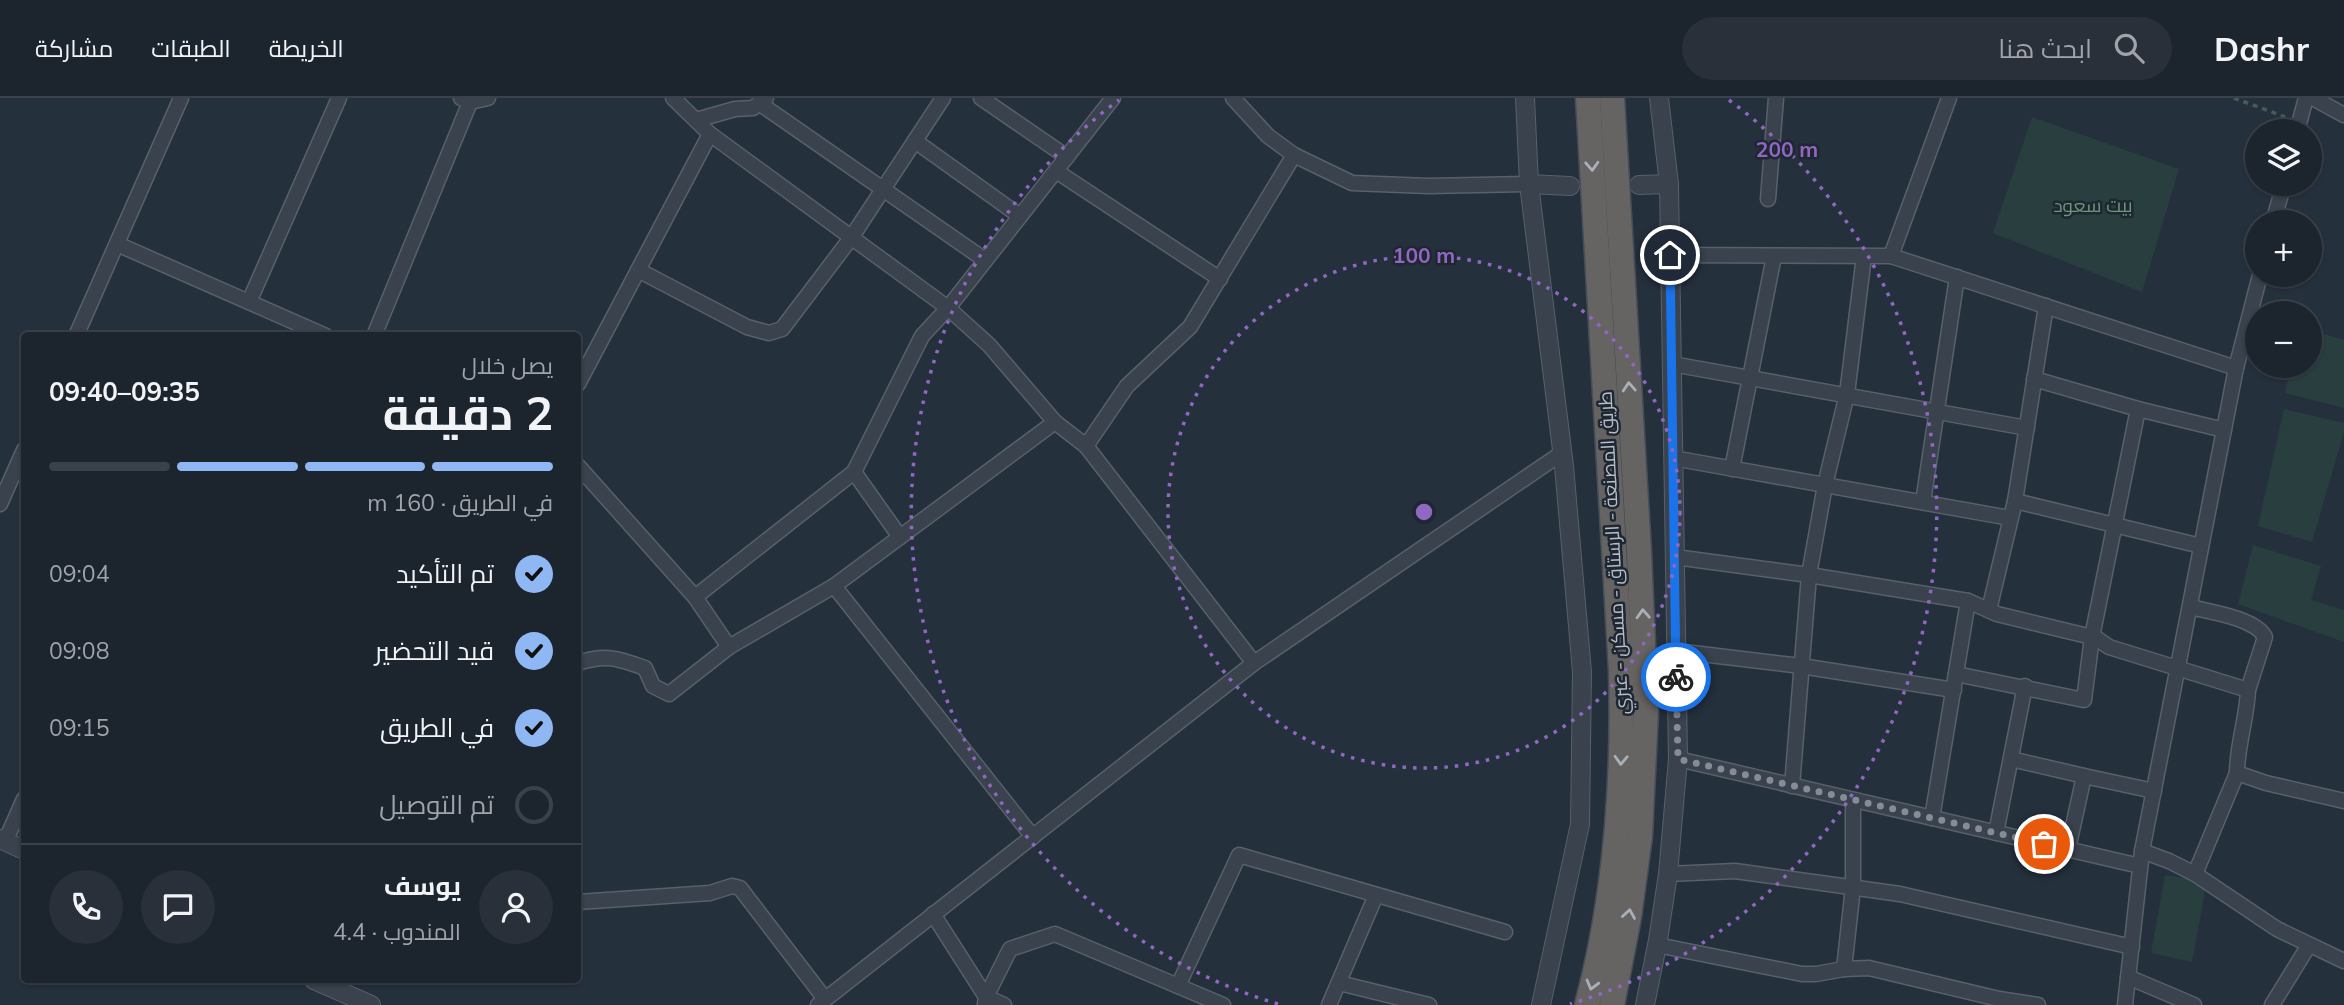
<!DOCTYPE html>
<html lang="ar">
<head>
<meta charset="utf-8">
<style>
	:root { --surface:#1c242e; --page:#29303a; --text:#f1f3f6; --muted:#a0a4aa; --line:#3a414a; --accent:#8fb7f3 }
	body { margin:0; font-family:Mulish,Cairo,sans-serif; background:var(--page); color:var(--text); direction:rtl; height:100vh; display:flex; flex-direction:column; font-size:26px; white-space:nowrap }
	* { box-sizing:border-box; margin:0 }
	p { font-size:23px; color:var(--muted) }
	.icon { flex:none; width:38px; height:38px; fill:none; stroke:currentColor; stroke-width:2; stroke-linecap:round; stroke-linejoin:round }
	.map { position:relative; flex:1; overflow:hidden; direction:ltr }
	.sheet { position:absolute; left:21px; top:234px; width:560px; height:651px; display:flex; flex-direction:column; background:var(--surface); border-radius:7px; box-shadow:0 2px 5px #0004,0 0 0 2px var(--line); direction:rtl }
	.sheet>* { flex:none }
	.fabs { position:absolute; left:2245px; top:21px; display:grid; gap:14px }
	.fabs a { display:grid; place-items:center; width:77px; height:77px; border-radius:50%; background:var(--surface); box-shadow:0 2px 5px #0004,0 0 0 2px var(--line); font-size:35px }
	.pin { position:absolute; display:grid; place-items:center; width:60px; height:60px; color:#fff; margin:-30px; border:4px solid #fff; border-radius:50%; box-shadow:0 2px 7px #0007 }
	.courier { position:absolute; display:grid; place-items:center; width:70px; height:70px; margin:-35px; border:5px solid #1a73e8; border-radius:50%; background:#fff; color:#222; box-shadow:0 2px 9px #0007 }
	.head em { font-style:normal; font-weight:700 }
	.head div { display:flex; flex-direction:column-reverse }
	.head { display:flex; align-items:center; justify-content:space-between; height:119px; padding:0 28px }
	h1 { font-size:46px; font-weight:700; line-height:52px }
	.bar { display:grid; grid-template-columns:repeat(4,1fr); gap:10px 7px; align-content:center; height:84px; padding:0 28px }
	.bar i { height:9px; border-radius:5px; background:var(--line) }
	.bar .active { background:var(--accent) }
	.bar p { grid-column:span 4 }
	.line { display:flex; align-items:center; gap:18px; padding:0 28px; border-top:2px solid var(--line) }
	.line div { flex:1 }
	.round { display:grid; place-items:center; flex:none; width:74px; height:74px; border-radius:37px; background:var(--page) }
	ol { padding:0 28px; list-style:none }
	li { display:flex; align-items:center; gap:21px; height:77px }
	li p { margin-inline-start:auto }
	li .icon { padding:7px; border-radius:50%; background:var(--accent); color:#111; stroke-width:4 }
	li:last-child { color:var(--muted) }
	li i { width:38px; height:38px; border:4px solid var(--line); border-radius:50% }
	header { display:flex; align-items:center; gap:42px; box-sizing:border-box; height:98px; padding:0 35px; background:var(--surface); border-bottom:2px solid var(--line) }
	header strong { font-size:33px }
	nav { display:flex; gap:38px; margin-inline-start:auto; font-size:24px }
	.search { width:490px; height:63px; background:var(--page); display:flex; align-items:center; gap:18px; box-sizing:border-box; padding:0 24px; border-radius:38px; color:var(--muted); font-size:26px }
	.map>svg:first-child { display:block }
	.green { fill:#283e3f }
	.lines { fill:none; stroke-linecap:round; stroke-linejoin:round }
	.minor-casing { stroke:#57606b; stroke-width:17 }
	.tertiary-casing { stroke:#57606b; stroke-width:20 }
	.trunk-casing { stroke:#444d58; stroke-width:27 }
	.path { stroke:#475b5d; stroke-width:3.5; stroke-dasharray:5 5; stroke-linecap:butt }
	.minor { stroke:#39424d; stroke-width:14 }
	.tertiary { stroke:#39424d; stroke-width:18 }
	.trunk { stroke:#656462; stroke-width:24 }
	.oneway { stroke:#a9b0b9 }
	.done { stroke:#838c97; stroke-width:7; stroke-dasharray:0 12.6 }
	.route { stroke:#1a73e8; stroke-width:9 }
	.ring { fill:none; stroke:#9266c3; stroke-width:3.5; stroke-dasharray:3.5 7 }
	.labels { text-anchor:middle; stroke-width:5; stroke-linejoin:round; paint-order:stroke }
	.park-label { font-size:19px; fill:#6d9876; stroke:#1e2732 }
	.street-label { font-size:19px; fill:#b5bdc8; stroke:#1e2732 }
	.centre { fill:#9266c3; stroke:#1e2732; stroke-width:3.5 }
	.ring-label { font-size:21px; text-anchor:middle; font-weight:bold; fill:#9266c3; stroke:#1e2732; stroke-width:5; stroke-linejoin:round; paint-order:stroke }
</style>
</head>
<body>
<header>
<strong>Dashr</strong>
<div class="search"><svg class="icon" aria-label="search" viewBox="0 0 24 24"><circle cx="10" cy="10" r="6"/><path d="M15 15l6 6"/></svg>ابحث هنا</div>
<nav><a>الخريطة</a><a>الطبقات</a><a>مشاركة</a></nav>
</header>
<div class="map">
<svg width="2344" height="907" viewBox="0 0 2344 907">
	<rect width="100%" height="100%" fill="#25303d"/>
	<g class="green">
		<polygon points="2032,19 2179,71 2142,194 1993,135"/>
		<polygon points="2310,232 2344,242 2344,310 2285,295 2291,268 2310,268"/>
		<polygon points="2284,311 2344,325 2344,334 2312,444 2258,428"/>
		<polygon points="2253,447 2321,468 2311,502 2344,512 2344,544 2238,506"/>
		<polygon points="2165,777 2207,783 2192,864 2151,855"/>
	</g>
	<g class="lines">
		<defs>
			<g id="minor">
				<polyline points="461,0 470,4 488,0"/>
				<polyline points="673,0 710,36 948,210 1113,0"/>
				<polyline points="981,0 1067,59"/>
				<polyline points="1233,0 1268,38 1294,57 1352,85 1428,88 1529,86"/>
				<polyline points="2313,0 2344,17"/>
				<polyline points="759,5 985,162"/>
				<polyline points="696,22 735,11 753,10 766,0"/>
				<polyline points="2297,33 2306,0"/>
				<polyline points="915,43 1020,118"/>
				<polyline points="1056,73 1220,181"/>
				<polyline points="1768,101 1776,0"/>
				<polyline points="2273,124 2284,86"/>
				<polyline points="117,146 326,238"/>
				<polyline points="1670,157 1891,158 2236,270"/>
				<polyline points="1891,158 1949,0"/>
				<polyline points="638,172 747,229 769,235 782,231 851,140 943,0"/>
				<polyline points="249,204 339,0"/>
				<polyline points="76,238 181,0"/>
				<polyline points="374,238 470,4"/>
				<polyline points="1672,266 2027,330"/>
				<polyline points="2034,281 2138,311 2224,332"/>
				<polyline points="578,286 710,36"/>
				<polyline points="1086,348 1127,288 1190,229 1294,57"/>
				<polyline points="1673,360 2010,420"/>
				<polyline points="578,368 695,499 729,549"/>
				<polyline points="1732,371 1774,158"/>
				<polyline points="854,374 900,439"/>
				<polyline points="2015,403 2201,448"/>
				<polyline points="1923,404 1957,179"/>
				<polyline points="0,406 24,352"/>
				<path d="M1675,459L1809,477L1968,503L1997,516L2096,540L2109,549L2248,592C2247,620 2237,647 2237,675L2266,685L2344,703"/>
				<polyline points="834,488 1033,739"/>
				<polyline points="695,499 854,374 922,238 948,210 989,247 1055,324 1086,348 1254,565"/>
				<path d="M2190,509C2210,514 2255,520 2265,539L2248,592"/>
				<polyline points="1989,512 2015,403 2046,208"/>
				<polyline points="1676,553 1801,568 1954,592"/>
				<path d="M578,565C606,556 617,560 645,570L653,588L669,596L729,549L834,488L1055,324"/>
				<polyline points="1956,576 2084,602 2092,539 2138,311"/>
				<polyline points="1678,661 2140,768"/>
				<polyline points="2011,661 2084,678"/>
				<polyline points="1792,688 1809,477 1825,387 1847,296 1864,158"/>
				<polyline points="1932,720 1968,503"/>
				<polyline points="1996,735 2025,588"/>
				<polyline points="5,744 24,701"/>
				<polyline points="2068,751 2084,678 2154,693"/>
				<polyline points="2142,753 2169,763 2195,776 2277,831 2344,863"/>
				<polyline points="1668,776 1735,773 1900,796 2132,849"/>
				<polyline points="2195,776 2237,675"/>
				<polyline points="578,804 710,795 732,788 740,790 825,901"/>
				<polyline points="933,816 986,899 985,906"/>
				<polyline points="1657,847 1802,876 1816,876 1844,871 1869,870 1999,901 2038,907"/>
				<polyline points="1844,871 1853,789 1853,702"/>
				<polyline points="2128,879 2194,907"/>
				<polyline points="1339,885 1429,907"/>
				<polyline points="1178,888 1239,757 1505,834"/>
				<polyline points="818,907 1254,565 1562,355"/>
				<polyline points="1004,907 986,899 1010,851 1055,836 1223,907"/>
				<polyline points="1329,907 1376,797"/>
				<polyline points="2125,907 2142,753 2236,270 2260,177"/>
				<polyline points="2272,907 2309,847"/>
			</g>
			<g id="tertiary">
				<polyline points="1525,0 1529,86 1564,368 1582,574 1580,726 1541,907"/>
				<polyline points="1529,86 1570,88"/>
				<polyline points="1639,87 1669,86"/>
				<polyline points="0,741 24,752"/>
				<polyline points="314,882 371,907"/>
				<polyline points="1645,907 1658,842 1668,776 1678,661 1669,86 1659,0"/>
			</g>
			<g id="trunk">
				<polyline points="1612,0 1639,454 1646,613 1640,738 1629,819 1612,907"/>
				<path d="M1587,907C1616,798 1624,685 1621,573L1588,0"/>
			</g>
		</defs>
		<use href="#minor" class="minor-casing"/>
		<use href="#tertiary" class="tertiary-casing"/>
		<use href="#trunk" class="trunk-casing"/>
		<polyline class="path" points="2234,0 2285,19"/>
		<use href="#minor" class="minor"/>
		<use href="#tertiary" class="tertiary"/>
		<use href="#trunk" class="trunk"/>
	</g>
	<defs><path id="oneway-chevron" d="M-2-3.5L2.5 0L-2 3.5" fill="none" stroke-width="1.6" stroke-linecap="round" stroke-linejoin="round" transform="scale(1.75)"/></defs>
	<g class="oneway">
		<use href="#oneway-chevron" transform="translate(1592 68) rotate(87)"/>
		<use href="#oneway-chevron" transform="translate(1629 289) rotate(-94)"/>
		<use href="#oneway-chevron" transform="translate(1643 516) rotate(-93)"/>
		<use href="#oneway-chevron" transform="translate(1621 662) rotate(92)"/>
		<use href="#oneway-chevron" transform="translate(1629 816) rotate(-81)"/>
		<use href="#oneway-chevron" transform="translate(1592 887) rotate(105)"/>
	</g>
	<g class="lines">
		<polyline class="done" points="1676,579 1678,661 2044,746"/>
		<polyline class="route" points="1670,157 1676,579"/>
	</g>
	<g class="ring">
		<circle cx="1424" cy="414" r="256"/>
		<path d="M1278 906A513 513 0 0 1 1119 2M1729 2A513 513 0 0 1 1570 906"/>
	</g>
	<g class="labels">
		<g class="park-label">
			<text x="2093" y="114">بيت سعود</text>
		</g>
		<g class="street-label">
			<text transform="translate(1613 455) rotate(-93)" y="7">طريق المصنعة - الرستاق - مسكن - عبري</text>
		</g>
	</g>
	<circle cx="1424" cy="414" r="10" class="centre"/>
	<g class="ring-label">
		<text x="1787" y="59">200 m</text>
		<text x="1424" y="165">100 m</text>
	</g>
</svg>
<div class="fabs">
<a><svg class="icon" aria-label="layers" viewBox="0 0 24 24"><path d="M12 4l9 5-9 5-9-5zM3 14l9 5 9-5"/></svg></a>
<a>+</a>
<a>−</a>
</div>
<div class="pin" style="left:2044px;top:746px;background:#ea580c"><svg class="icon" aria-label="bag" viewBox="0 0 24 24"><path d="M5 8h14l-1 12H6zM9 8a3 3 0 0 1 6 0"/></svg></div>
<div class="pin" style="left:1670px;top:157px;background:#1f2937"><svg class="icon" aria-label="home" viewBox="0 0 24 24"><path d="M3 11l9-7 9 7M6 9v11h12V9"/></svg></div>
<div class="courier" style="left:1676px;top:579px"><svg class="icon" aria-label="bike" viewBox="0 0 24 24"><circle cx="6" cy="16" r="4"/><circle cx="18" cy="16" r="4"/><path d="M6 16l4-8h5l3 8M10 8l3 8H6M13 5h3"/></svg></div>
<section class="sheet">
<div class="head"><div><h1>2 دقيقة</h1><p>يصل خلال</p></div><em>09:35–09:40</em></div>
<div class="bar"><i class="active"></i><i class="active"></i><i class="active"></i><i></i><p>في الطريق · 160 m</p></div>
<ol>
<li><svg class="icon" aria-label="check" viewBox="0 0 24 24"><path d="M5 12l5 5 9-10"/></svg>تم التأكيد<p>09:04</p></li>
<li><svg class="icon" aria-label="check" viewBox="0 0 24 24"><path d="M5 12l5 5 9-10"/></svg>قيد التحضير<p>09:08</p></li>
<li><svg class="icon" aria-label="check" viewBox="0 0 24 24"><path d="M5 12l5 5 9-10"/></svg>في الطريق<p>09:15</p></li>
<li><i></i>تم التوصيل</li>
</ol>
<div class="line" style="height:126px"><a class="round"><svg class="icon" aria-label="person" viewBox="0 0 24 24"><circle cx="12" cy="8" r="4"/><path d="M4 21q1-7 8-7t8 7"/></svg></a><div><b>يوسف</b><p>المندوب · 4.4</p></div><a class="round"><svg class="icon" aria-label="chat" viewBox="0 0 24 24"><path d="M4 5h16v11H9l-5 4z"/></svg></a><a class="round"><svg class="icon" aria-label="phone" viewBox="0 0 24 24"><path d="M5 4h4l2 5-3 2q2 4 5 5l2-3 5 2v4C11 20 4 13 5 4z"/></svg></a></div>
</section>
</div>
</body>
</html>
